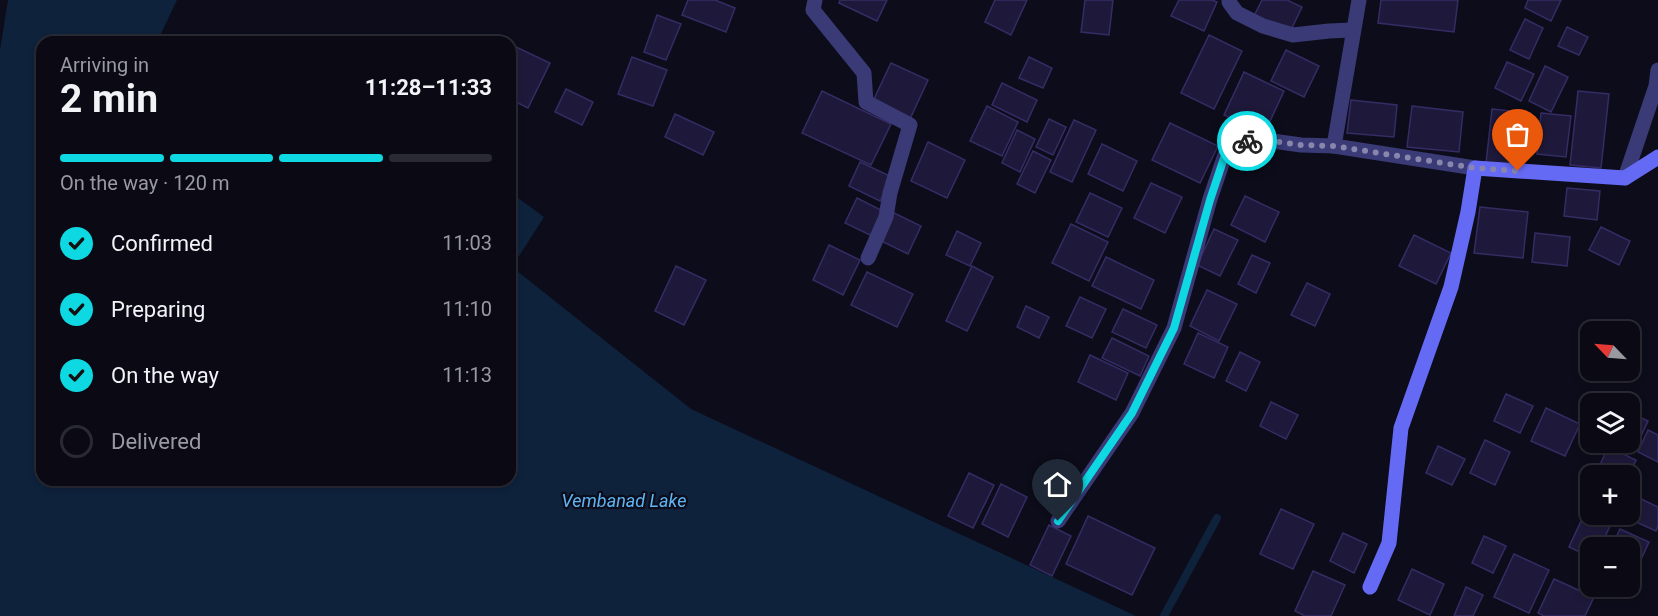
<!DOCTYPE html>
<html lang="en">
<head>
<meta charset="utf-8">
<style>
	:root { --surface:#0a0914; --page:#181722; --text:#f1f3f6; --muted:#999aa0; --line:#2a2a34; --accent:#0ed8e2 }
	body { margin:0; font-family:Roboto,sans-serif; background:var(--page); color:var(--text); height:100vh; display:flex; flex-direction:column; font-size:22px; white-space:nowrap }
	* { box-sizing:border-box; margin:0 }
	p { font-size:20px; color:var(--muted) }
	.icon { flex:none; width:33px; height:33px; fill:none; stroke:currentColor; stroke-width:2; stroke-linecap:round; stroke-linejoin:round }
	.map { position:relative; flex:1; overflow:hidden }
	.drawer { position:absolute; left:36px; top:36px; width:480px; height:450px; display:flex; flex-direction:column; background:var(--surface); border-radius:18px; box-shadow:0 3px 9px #0003,0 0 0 2px var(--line) }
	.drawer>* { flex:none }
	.needle { width:39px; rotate:295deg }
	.buttons { position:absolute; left:1580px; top:321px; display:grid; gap:12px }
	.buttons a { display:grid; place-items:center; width:60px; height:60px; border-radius:12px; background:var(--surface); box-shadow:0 3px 9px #0003,0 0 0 2px var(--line); font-size:30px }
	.pin { position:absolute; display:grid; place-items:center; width:51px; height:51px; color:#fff; margin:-62px -26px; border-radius:50% 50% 50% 0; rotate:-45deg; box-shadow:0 0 6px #0007 }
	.pin .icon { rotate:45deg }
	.courier { position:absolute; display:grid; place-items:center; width:60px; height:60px; margin:-30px; border:4px solid #0ed8e2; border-radius:50%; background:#fff; color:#222; box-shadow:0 2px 8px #0007 }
	.headline em { font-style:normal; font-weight:700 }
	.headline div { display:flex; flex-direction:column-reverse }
	.headline { display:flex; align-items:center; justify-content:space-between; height:102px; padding:0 24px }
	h1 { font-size:39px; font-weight:700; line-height:45px }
	.bar { display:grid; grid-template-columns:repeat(4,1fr); gap:9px 6px; align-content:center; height:72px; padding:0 24px }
	.bar i { height:8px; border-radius:4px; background:var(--line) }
	.bar .current { background:var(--accent) }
	.bar p { grid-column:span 4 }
	ol { padding:0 24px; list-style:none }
	li { display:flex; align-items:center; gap:18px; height:66px }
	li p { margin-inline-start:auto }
	li .icon { padding:6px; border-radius:50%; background:var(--accent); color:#111; stroke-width:4 }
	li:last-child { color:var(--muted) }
	li i { width:33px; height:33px; border:3px solid var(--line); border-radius:50% }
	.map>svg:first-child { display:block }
	.water { fill:#0e223c }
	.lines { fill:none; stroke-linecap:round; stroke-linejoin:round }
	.stream { stroke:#0e223c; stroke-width:8 }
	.building { fill:#1e193a; stroke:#342c64; stroke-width:1.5 }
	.minor { stroke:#393a76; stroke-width:15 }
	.secondary { stroke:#656af5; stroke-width:15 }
	.done { stroke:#8886ad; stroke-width:6; stroke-dasharray:0 10.8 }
	.route { stroke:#0ed8e2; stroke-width:8 }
	.labels { text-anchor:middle; stroke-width:4.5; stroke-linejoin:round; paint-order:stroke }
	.water-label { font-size:18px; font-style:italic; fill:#5db7f5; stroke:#0d0c1a }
</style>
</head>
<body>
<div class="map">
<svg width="1658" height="616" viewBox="0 0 1658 616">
	<rect width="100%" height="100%" fill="#0d0c1a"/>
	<polygon class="water" points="8,0 177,0 157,42 42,42 42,480 510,480 510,192 544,217 512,267 691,409 1136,616 0,616 0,50"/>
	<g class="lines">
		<polyline class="stream" points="1164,616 1217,518"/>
	</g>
	<g class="building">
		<polygon points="688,0 715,0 735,8 726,32 682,15"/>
		<polygon points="840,0 887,0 877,21 839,3"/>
		<polygon points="995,0 1027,0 1011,35 985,22"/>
		<polygon points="1085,0 1113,0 1109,35 1081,32"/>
		<polygon points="1179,0 1212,0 1217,2 1204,31 1171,16"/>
		<polygon points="1262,0 1287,0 1302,7 1290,32 1254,16"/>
		<polygon points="1381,0 1458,0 1454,32 1378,23"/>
		<polygon points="1528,0 1561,0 1551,21 1525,8"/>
		<polygon points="657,15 681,24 666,60 644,52"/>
		<polygon points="1525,19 1543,28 1529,59 1510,50"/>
		<polygon points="1567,27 1588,37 1579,55 1558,46"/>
		<polygon points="1209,35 1242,51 1214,109 1181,93"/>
		<polygon points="516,47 550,63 528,108 510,99 510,59"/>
		<polygon points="1286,50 1319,66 1304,97 1271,81"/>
		<polygon points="632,57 667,70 653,106 618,94"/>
		<polygon points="1029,57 1052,68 1043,88 1019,78"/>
		<polygon points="1507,62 1534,74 1521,101 1495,88"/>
		<polygon points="891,63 928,80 910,119 873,101"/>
		<polygon points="1545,66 1568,77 1551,112 1529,101"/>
		<polygon points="1244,72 1284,91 1264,134 1224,115"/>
		<polygon points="1002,83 1037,100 1027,122 992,105"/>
		<polygon points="566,89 593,102 582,125 555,112"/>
		<polygon points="822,91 891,124 871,165 802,133"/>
		<polygon points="1578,91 1609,94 1601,168 1570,165"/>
		<polygon points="1351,100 1397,105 1394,137 1347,133"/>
		<polygon points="987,106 1018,122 1002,156 970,141"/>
		<polygon points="1412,106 1463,112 1459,152 1407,147"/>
		<polygon points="1492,109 1530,113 1524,167 1486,163"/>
		<polygon points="1541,113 1571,116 1566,157 1537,154"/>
		<polygon points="675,114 714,132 703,155 665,137"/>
		<polygon points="1049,119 1066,127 1053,155 1036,147"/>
		<polygon points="1074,120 1096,130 1072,182 1050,172"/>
		<polygon points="1170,123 1218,146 1200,183 1152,160"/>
		<polygon points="1017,130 1035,139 1020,172 1002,163"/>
		<polygon points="928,142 965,160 947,198 911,181"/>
		<polygon points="1102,144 1137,161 1123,191 1088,174"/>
		<polygon points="1033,151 1051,160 1035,193 1017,184"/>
		<polygon points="860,162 892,177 880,201 849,186"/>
		<polygon points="1151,183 1182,197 1165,233 1134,218"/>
		<polygon points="1567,188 1600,191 1597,220 1564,216"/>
		<polygon points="1090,193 1122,208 1108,237 1076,222"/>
		<polygon points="1245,196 1279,212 1265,242 1231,225"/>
		<polygon points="857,198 883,211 872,236 845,223"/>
		<polygon points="1480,207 1528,212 1523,258 1474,253"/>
		<polygon points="892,212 921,226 908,254 879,240"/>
		<polygon points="1071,224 1108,242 1089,281 1052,263"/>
		<polygon points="1601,227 1630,241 1619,265 1589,250"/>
		<polygon points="1214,229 1238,240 1220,276 1197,265"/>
		<polygon points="957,231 981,243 970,266 946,255"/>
		<polygon points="1535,233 1570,237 1567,266 1532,262"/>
		<polygon points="1414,235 1451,253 1436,284 1399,266"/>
		<polygon points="829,245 860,260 843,295 813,280"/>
		<polygon points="1252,255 1270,263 1256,293 1238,284"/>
		<polygon points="1106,257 1154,280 1141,309 1092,286"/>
		<polygon points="676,266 706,280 684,325 655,311"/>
		<polygon points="972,266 993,277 967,331 946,321"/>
		<polygon points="867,272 913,294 897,327 851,305"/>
		<polygon points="1307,283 1330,294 1315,326 1291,315"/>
		<polygon points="1207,290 1237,304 1219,341 1190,326"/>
		<polygon points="1080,297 1106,309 1092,338 1066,326"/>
		<polygon points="1026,306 1049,317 1039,338 1017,327"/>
		<polygon points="1123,309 1157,325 1146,348 1112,332"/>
		<polygon points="1198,333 1228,347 1214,378 1184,364"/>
		<polygon points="1112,338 1149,356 1140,376 1102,358"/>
		<polygon points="1240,352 1260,362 1246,391 1226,381"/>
		<polygon points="1090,355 1128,373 1116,400 1078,382"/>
		<polygon points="1506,394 1533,406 1520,433 1494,421"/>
		<polygon points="1271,402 1298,415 1286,439 1260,426"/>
		<polygon points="1546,408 1580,424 1565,456 1531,441"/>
		<polygon points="1629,412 1648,421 1634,451 1616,442 1629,442"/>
		<polygon points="1648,430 1658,435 1658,462 1638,452"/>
		<polygon points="1485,440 1510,452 1495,485 1470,473"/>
		<polygon points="1438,446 1465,459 1452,485 1426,473"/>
		<polygon points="1608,447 1636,460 1629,476 1595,476"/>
		<polygon points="969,473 994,485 973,528 948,516"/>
		<polygon points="1001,484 1027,497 1008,537 982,524"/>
		<polygon points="1637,497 1658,507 1658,526 1656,531 1627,518"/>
		<polygon points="1588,506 1590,506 1590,514 1608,514 1614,517 1600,548 1590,548 1590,557 1569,547"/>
		<polygon points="1281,509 1314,524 1293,569 1260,554"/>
		<polygon points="1088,516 1155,548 1132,595 1066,564"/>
		<polygon points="1049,525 1071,536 1052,576 1030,565"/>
		<polygon points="1620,529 1649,542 1631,581 1629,580 1629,548 1611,548"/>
		<polygon points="1343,533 1367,544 1354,573 1330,561"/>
		<polygon points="1484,536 1506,546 1493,573 1472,563"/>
		<polygon points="1514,554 1549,570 1529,613 1494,597"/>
		<polygon points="1412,569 1444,584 1430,615 1398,600"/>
		<polygon points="1313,571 1345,585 1331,616 1305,616 1295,611"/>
		<polygon points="1554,579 1594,597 1585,616 1544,616 1538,613"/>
		<polygon points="1466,587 1483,595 1473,616 1454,616"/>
	</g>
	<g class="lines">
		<g class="minor">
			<polyline points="815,0 813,10 864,73 866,102 910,125 890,193 886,217 868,258"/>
			<polyline points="1229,0 1229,2 1237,13 1263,26 1293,35 1329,31 1353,30"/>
			<polyline points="1334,146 1475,168"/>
			<polyline points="1625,178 1656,86 1658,70"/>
			<polyline points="1058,521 1132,413 1174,328 1210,199 1227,149 1239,141 1266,140 1301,145 1334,146 1359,0"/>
		</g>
		<polyline class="secondary" points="1370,587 1389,543 1401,428 1451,287 1468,212 1475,168 1625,178 1658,157"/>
	</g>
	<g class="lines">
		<polyline class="done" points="1247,141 1266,140 1301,145 1334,146 1475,168 1518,171"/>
		<polyline class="route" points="1058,521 1132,413 1174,328 1210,200 1227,149 1239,141 1247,141"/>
	</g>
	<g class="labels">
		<g class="water-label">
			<text x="624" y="507">Vembanad Lake</text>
		</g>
	</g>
</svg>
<div class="buttons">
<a><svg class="needle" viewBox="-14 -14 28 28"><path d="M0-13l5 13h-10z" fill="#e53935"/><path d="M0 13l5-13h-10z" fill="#999aa0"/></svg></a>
<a><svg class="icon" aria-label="layers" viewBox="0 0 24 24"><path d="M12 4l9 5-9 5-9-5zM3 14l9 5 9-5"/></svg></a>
<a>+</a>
<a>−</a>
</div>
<div class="pin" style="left:1518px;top:171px;background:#ea580c"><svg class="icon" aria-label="bag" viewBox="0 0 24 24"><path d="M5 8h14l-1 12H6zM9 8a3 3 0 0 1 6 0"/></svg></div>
<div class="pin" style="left:1058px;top:521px;background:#1f2937"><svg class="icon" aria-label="home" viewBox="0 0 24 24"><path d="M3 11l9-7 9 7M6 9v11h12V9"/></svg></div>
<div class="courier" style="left:1247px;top:141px"><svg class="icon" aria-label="bike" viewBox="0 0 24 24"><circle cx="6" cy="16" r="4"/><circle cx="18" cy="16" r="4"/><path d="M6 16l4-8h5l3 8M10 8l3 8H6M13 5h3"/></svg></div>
<section class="drawer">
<div class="headline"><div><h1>2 min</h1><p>Arriving in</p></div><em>11:28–11:33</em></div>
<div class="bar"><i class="current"></i><i class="current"></i><i class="current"></i><i></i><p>On the way · 120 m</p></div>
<ol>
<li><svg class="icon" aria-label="check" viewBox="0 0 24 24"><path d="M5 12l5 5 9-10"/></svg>Confirmed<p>11:03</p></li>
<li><svg class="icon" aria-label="check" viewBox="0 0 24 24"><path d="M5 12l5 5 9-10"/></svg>Preparing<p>11:10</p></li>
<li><svg class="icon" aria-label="check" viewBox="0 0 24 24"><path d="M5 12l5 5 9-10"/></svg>On the way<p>11:13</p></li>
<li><i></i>Delivered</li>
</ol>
</section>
</div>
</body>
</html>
